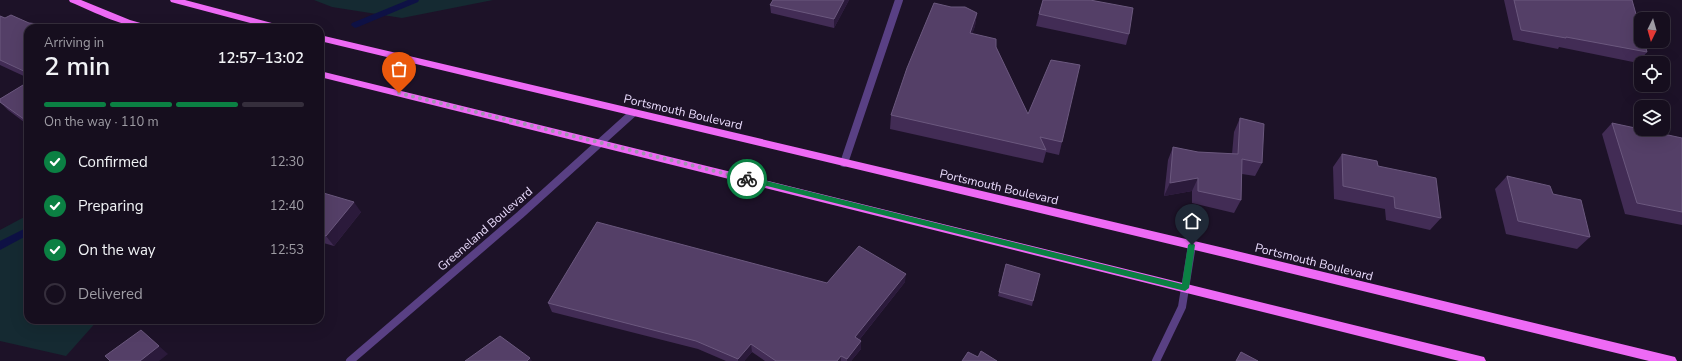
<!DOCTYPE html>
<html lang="en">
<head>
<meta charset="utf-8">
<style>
	:root { --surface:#160e1e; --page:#1f1727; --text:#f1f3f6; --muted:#9e9ca4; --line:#352e3c; --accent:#0b8043 }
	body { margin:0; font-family:"Nunito Sans",sans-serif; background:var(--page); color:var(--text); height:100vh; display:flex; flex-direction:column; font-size:15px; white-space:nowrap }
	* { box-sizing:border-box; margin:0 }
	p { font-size:13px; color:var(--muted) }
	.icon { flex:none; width:22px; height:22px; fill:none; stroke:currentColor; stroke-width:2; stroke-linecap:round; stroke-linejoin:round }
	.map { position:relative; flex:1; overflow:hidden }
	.panel { position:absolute; left:24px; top:24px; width:300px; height:300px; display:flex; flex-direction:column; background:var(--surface); border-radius:12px; box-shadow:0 4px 16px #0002,0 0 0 1px var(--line) }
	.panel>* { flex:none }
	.needle { width:26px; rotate:185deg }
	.buttons { position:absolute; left:1634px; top:12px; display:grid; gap:8px }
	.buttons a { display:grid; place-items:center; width:36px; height:36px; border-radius:8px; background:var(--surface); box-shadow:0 4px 16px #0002,0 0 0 1px var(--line); font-size:20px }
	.pin { position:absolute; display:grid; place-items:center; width:34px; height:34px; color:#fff; margin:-41px -17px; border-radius:50% 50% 50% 0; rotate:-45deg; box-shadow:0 0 4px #0007 }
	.pin .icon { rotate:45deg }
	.courier { position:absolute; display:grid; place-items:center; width:40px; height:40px; margin:-20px; border:3px solid #0b8043; border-radius:50%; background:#fff; color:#222; box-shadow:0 1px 5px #0007 }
	.summary em { font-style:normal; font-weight:600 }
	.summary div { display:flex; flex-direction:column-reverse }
	.summary { display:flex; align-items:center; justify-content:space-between; height:68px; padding:0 20px }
	h1 { font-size:26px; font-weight:600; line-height:30px }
	.bar { display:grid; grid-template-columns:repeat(4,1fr); gap:6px 4px; align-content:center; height:48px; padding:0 20px }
	.bar i { height:5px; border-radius:3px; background:var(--line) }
	.bar .selected { background:var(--accent) }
	.bar p { grid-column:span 4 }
	ol { padding:0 20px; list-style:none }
	li { display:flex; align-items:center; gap:12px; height:44px }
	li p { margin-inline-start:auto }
	li .icon { padding:4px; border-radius:50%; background:var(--accent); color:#fff; stroke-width:4 }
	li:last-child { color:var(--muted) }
	li i { width:22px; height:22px; border:2px solid var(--line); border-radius:50% }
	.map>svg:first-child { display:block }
	.green { fill:#152a32 }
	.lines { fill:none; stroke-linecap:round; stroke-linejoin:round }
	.stream { fill:#0e1145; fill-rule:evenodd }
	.street { stroke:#594084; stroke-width:8 }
	.primary { fill:#ee6af5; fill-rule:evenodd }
	.wall { fill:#422c55 }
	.shaded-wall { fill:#2b1a3b }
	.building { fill:#543f67; stroke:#6b587e }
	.route { fill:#0b8043 }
	.done { stroke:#a295b2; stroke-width:4; stroke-dasharray:0 7.2 }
	.labels { text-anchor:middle; stroke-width:3; stroke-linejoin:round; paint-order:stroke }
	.street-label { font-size:12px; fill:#eadcfd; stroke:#1d1228 }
</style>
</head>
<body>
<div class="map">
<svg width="1682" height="361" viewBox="0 0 1682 361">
	<rect width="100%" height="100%" fill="#1d1228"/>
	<g class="green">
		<polygon points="314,0 493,0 402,18 332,7"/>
		<polygon points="28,215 28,320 98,320 66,356 0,341 0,230"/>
	</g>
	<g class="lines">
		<g class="stream">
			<polygon points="408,0 419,0 418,2 358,27 355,28 351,25 352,23"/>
			<polygon points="28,227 28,235 0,250 0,241"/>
		</g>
		<g class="street">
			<polyline points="844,163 899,0"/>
			<polyline points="350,361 520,215 633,113"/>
			<polyline points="1156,361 1182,307 1192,245"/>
		</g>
		<g class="primary">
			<path d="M69,0H81L130,20L151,26L152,28C123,28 97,13 70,2Z"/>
			<polygon points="170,0 185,0 283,26 284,28 269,28 171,2"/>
			<polygon points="320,35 1224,248 1671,356 1675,357 1677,361 1649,361 1224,257 320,41"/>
			<polygon points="320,71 1480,356 1484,357 1486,361 1459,361 320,77"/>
		</g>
	</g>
	<g class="wall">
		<polygon points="773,0 849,0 834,28 771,13 770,5"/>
		<polygon points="1504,0 1632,0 1647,52 1638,63 1559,47 1558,49 1513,40"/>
		<polygon points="977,13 975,26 972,34 996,47 1028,114 1062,142 1059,155 1046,152 1043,163 890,129 891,115"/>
		<polygon points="1039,14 1129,34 1126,45 1036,26"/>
		<polygon points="0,16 28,28 28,78 0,65"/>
		<polygon points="28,82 28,125 8,110 0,102 0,99"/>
		<polygon points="1240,118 1262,163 1255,176 1242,174 1241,200 1234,213 1192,203 1192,191 1164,196 1168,160 1173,147 1198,152 1232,154 1234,132"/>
		<polygon points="1612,123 1682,138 1682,225 1625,214 1602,134"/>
		<polygon points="1342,154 1378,166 1441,218 1430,230 1386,220 1385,209 1334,199 1333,167"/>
		<polygon points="1507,176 1553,194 1590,237 1577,249 1506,234 1495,189"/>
		<polygon points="320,192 361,212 334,246 320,242"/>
		<polygon points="1006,264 1033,301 1032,306 998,296"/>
		<polygon points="905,282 860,339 861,341 861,349 851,361 765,361 752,352 744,361 726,361 698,349 552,312 548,303"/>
	</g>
	<g class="shaded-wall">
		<polygon points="844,0 849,0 834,28 834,19"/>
		<polygon points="977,13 975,26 968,47 970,33"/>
		<polygon points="1198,178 1192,191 1164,196 1170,183"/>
		<polygon points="354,202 361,212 334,246 326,236"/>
		<polygon points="906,274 905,282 855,345 855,337"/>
		<polygon points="141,330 168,354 159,361 140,361"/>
		<polygon points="861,341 861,349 851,361 847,361 847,359"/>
		<polygon points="751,344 752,352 744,361 738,361 738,359"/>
		<polygon points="841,356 841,361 837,361"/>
		<polygon points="530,358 532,361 527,361"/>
	</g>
	<g class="building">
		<polygon points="773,0 844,0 834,19 770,5"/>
		<polygon points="1043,0 1090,0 1133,8 1129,34 1039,14"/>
		<polygon points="1514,0 1632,0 1641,32 1641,41 1644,41 1647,52 1566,37 1566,38 1521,30"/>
		<polygon points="934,3 951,7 965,7 977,13 970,33 996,39 996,47 1028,114 1051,60 1080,65 1062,142 1040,137 1046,150 891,115 907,68"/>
		<polygon points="11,15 29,23 38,24 39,28 28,28 28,73 0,60 0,16 5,18"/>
		<polygon points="28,82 28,122 0,102 0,99"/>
		<polygon points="1240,118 1264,124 1262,163 1242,159 1241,200 1198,191 1198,178 1170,183 1173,147 1198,152 1238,154"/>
		<polygon points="1612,123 1682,138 1682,212 1637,203"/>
		<polygon points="1342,154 1377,161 1378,166 1436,178 1441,218 1395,208 1394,197 1343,186"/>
		<polygon points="1507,176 1550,186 1553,194 1581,200 1590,237 1518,221"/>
		<polygon points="320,192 354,202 326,236 320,234"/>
		<polygon points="597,222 827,283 859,246 906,274 855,337 861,341 847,359 841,356 837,361 776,361 751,344 738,359 696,341 548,303"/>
		<polygon points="1006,264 1040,274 1033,301 999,292"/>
		<polygon points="141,330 159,346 140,361 110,361 105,356"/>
		<polygon points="500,336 530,358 527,361 465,361"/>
		<polygon points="981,351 997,361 962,361 968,352 978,357"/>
		<polygon points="1241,352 1258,361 1236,361"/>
	</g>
	<polygon class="route" points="747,176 1182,284 1188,245 1192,242 1195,245 1189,288 1185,291 747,181 743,179"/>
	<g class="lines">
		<polyline class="done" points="399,93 747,179"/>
	</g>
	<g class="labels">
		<g class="street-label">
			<text transform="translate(683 112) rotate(13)" y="4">Portsmouth Boulevard</text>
			<text transform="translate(999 187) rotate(13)" y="4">Portsmouth Boulevard</text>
			<text transform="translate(485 229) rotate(-41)" y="4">Greeneland Boulevard</text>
			<text transform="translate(1314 262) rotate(14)" y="4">Portsmouth Boulevard</text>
		</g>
	</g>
</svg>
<div class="buttons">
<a><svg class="needle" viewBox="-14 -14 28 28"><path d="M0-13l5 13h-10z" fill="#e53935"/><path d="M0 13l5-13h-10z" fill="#9e9ca4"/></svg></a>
<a><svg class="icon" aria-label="locate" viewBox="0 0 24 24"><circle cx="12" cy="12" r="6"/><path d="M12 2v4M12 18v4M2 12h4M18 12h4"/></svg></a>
<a><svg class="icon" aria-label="layers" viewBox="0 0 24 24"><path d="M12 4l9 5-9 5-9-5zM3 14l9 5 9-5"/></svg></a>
</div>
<div class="pin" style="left:399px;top:93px;background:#ea580c"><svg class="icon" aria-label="bag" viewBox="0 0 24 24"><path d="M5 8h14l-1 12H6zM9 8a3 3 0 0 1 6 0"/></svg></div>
<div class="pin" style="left:1192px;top:245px;background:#1f2937"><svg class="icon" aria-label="home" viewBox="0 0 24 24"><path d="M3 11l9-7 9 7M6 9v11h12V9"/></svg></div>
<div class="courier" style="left:747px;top:179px"><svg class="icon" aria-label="bike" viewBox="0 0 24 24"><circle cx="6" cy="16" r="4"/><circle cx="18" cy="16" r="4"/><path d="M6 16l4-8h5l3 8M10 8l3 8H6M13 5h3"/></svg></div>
<section class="panel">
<div class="summary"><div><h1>2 min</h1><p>Arriving in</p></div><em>12:57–13:02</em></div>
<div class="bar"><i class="selected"></i><i class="selected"></i><i class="selected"></i><i></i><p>On the way · 110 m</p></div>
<ol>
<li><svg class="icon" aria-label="check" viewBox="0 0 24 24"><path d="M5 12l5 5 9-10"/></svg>Confirmed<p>12:30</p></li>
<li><svg class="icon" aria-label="check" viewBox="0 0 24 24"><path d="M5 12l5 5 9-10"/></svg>Preparing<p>12:40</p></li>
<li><svg class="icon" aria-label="check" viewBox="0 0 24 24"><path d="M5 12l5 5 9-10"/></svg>On the way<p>12:53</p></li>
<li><i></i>Delivered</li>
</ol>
</section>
</div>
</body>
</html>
